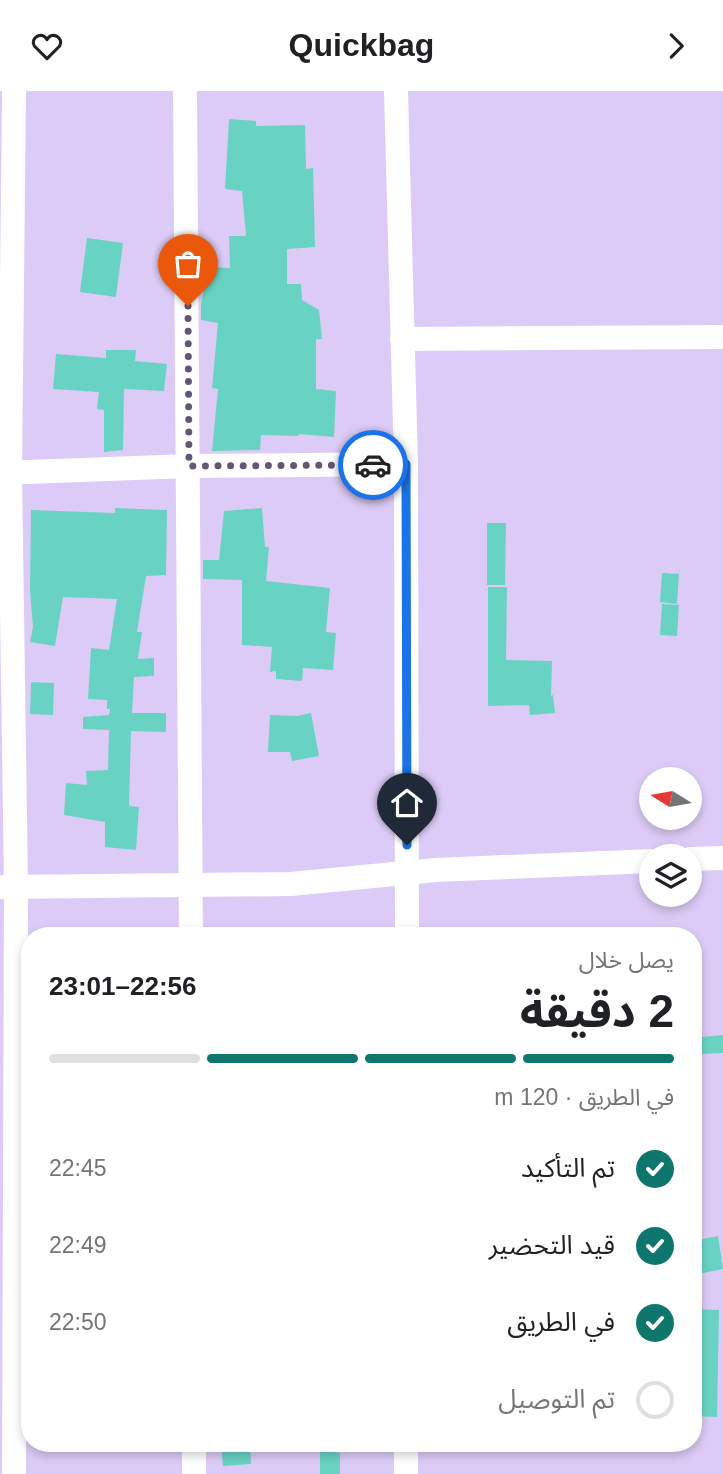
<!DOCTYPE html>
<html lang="ar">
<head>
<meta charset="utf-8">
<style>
	:root { --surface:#fff; --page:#f2f2f2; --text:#202124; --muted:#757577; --line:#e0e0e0; --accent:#0f766e }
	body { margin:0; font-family:Arial,"Noto Sans Arabic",sans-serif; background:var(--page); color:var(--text); direction:rtl; height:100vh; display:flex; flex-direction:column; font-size:26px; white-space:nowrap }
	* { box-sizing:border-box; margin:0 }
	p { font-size:23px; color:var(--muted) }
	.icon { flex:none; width:38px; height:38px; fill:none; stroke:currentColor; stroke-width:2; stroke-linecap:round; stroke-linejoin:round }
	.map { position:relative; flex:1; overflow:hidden; direction:ltr }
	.drawer { position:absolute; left:21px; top:836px; width:681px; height:525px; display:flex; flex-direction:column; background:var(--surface); border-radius:28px; box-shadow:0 4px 10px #0003; direction:rtl }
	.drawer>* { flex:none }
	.needle { width:46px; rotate:281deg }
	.tools { position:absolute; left:639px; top:676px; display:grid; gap:14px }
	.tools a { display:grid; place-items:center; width:63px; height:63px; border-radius:50%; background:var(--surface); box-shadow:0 4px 10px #0003; font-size:35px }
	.pin { position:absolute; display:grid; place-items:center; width:60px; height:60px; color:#fff; margin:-72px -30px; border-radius:50% 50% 50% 0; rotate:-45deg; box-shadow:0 0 7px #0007 }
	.pin .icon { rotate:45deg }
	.courier { position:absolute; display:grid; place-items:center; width:70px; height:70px; margin:-35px; border:5px solid #1a73e8; border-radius:50%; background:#fff; color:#222; box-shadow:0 2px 9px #0007 }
	.headline em { font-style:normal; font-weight:700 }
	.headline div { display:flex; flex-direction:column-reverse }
	.headline { display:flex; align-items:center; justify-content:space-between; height:119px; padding:0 28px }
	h1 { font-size:46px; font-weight:700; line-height:52px }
	.bar { display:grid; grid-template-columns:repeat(4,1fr); gap:10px 7px; align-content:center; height:84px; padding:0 28px }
	.bar i { height:9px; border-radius:5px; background:var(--line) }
	.bar .current { background:var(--accent) }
	.bar p { grid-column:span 4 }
	ol { padding:0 28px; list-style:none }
	li { display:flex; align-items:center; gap:21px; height:77px }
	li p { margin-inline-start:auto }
	li .icon { padding:7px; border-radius:50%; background:var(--accent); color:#fff; stroke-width:4 }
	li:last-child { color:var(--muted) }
	li i { width:38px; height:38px; border:4px solid var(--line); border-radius:50% }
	header { display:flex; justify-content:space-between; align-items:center; height:91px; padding:0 28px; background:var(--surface); font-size:32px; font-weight:700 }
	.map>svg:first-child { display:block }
	.building { fill:#69d3c3 }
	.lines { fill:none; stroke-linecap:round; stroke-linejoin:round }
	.minor { stroke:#fff; stroke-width:24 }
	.done { stroke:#625575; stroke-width:7; stroke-dasharray:0 12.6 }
	.route { stroke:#1a73e8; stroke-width:9 }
</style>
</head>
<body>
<header><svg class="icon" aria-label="forward" viewBox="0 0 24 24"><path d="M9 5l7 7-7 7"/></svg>Quickbag<svg class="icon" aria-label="heart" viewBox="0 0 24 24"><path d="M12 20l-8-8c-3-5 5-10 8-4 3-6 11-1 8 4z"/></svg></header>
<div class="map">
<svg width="723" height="1383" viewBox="0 0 723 1383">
	<rect width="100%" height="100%" fill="#dccbf6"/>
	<g class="building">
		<polygon points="229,28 256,30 256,35 305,34 306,78 313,77 315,156 287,158 287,193 301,193 302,209 319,219 322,248 316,248 316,298 336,300 334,346 299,343 298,345 261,344 260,359 212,360 218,298 212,297 218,232 201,229 201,213 208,176 230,177 229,145 246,145 242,100 225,98"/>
		<polygon points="87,147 123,152 116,206 80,201"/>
		<polygon points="106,259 136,259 135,270 167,273 164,300 124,298 123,359 104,361 104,319 97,318 99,301 53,298 56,263 106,267"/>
		<polygon points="115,417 167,419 166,484 146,485 137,541 142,541 138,568 154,567 154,585 134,586 132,622 166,622 166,641 131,640 129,715 139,716 136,759 105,756 105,731 64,724 66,692 87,694 86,680 108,679 109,639 83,638 83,626 109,624 110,618 107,618 107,609 88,608 91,557 109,559 117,508 63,506 55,555 30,551 33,536 30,500 31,419 115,422"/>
		<polygon points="262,417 265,456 269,456 266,490 330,497 326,541 336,542 333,579 303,577 302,590 276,588 276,580 270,581 272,556 242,554 242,489 203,488 203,469 219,469 224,420"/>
		<polygon points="487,432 506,432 505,494 487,494"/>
		<polygon points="662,482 679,483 677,513 660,511"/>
		<polygon points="488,496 507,496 506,569 552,570 551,605 553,604 555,622 530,624 529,614 488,615"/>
		<polygon points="662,513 679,514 677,545 660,544"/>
		<polygon points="31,591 54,592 53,624 30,623"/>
		<polygon points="311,622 319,665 292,670 290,661 268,661 270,624 297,625"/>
		<polygon points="723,944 723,962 702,963 701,946"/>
		<polygon points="718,1145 723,1178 693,1184 693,1150"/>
		<polygon points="693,1218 719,1219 717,1326 693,1325"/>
		<polygon points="221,1353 250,1353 251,1373 223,1375"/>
		<polygon points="320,1358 340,1362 340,1383 320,1383"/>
	</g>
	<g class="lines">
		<g class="minor">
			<polyline points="185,0 191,845"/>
			<polyline points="396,0 406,373 407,845"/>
			<polyline points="402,248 723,246"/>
			<polyline points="0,382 189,375 406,373"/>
			<polyline points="690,768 723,767"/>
			<polyline points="2,796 291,793 435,779 651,770"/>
			<polyline points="194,1353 194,1383"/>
			<polyline points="14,1383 16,795 10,382 14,0"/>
			<polyline points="406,1383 406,1353"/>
		</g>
	</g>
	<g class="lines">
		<polyline class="done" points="188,215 189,375 373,374"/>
		<polyline class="route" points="373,374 406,373 407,754"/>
	</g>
</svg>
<div class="tools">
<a><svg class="needle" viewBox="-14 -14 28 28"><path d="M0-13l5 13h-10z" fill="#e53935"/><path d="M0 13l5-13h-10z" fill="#757577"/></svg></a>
<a><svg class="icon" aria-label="layers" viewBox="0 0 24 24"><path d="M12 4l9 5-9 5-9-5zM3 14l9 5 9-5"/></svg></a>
</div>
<div class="pin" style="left:188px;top:215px;background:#ea580c"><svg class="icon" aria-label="bag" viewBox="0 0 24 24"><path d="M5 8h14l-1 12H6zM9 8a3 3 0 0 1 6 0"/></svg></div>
<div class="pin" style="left:407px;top:754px;background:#1f2937"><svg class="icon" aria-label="home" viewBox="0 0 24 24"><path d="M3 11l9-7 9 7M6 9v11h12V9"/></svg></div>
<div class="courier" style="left:373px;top:374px"><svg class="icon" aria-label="car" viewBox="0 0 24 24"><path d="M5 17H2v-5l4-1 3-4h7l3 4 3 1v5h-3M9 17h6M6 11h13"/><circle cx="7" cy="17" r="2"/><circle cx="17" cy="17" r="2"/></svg></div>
<section class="drawer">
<div class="headline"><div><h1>2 دقيقة</h1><p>يصل خلال</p></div><em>22:56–23:01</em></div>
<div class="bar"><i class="current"></i><i class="current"></i><i class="current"></i><i></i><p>في الطريق · 120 m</p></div>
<ol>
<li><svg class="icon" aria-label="check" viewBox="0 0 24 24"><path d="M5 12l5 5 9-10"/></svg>تم التأكيد<p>22:45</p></li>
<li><svg class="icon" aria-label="check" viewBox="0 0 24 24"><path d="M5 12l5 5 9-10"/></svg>قيد التحضير<p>22:49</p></li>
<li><svg class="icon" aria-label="check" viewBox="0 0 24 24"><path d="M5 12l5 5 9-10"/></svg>في الطريق<p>22:50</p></li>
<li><i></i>تم التوصيل</li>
</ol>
</section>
</div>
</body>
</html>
